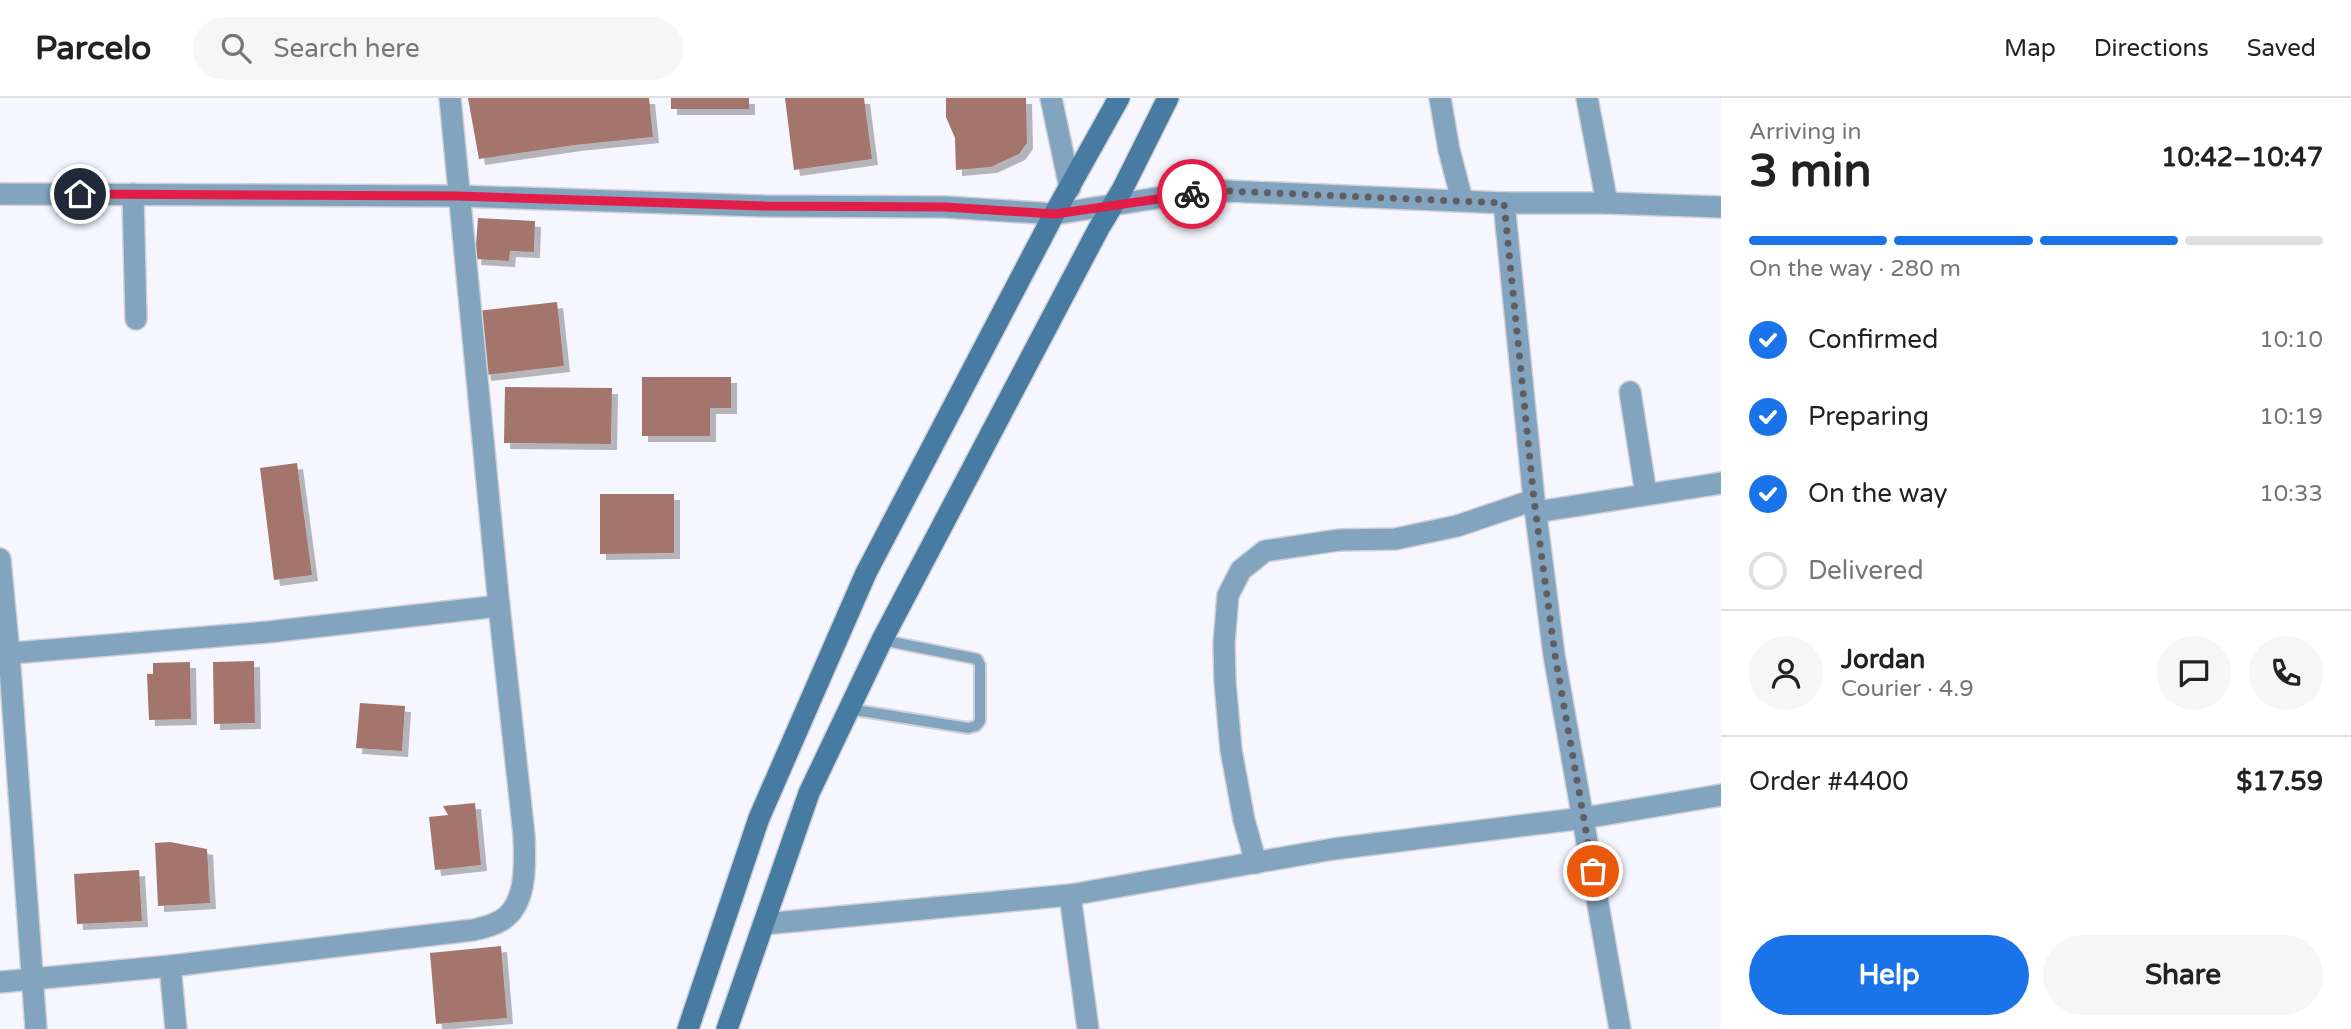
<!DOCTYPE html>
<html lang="en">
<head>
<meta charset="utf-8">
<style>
	:root { --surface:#fff; --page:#f6f6f6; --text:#222; --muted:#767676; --line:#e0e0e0; --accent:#1a73e8 }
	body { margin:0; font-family:"Varela Round",sans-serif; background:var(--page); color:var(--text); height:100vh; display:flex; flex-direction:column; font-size:26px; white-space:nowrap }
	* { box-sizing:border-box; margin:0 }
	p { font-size:23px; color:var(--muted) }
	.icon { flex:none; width:38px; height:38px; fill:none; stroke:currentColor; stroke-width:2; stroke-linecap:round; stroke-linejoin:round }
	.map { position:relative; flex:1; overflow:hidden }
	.details { display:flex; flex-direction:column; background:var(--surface); width:630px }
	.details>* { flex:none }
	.pin { position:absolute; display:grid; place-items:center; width:60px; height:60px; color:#fff; margin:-30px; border:4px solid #fff; border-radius:50%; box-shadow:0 2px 7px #0007 }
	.courier { position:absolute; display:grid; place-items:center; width:70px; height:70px; margin:-35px; border:5px solid #e11d48; border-radius:50%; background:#fff; color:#222; box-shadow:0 2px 9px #0007 }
	.head em { font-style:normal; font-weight:700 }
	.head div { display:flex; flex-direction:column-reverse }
	.head { display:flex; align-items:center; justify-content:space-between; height:119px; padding:0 28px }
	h1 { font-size:46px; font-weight:700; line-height:52px }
	.bar { display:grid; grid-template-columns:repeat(4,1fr); gap:10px 7px; align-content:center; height:84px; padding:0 28px }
	.bar i { height:9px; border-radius:5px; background:var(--line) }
	.bar .active { background:var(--accent) }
	.bar p { grid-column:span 4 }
	.line { display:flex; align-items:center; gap:18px; padding:0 28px; border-top:2px solid var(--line) }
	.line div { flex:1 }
	.round { display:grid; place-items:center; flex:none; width:74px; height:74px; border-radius:37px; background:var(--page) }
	ol { padding:0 28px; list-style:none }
	li { display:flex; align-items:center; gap:21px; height:77px }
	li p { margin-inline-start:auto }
	li .icon { padding:7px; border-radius:50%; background:var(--accent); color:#fff; stroke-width:4 }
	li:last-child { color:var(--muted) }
	li i { width:38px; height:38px; border:4px solid var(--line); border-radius:50% }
	.primary-button { display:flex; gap:14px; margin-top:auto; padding:14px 28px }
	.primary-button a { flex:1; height:80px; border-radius:42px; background:var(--accent); color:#fff; font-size:28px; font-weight:700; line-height:80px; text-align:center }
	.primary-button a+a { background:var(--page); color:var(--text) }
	header { display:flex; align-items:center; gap:42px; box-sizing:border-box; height:98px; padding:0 35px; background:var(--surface); border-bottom:2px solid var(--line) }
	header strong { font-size:33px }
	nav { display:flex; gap:38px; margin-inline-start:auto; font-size:24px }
	.search { width:490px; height:63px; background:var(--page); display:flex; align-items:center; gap:18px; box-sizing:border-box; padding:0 24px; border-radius:38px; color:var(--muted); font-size:26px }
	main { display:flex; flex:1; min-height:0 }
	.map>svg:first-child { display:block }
	.building { fill:#a3756c; filter:url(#shadow) }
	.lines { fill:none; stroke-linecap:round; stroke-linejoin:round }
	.lane-casing { stroke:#d0d1d8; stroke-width:14 }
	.street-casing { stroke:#d0d1d8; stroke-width:24 }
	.secondary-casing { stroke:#d0d1d8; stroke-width:24 }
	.lane { stroke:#82a4be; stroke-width:10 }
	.street { stroke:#82a4be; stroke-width:21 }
	.secondary { stroke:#477ba1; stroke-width:21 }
	.done { stroke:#5e5e63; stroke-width:7; stroke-dasharray:0 12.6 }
	.route { stroke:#e11d48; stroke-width:9 }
</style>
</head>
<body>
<header>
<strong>Parcelo</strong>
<div class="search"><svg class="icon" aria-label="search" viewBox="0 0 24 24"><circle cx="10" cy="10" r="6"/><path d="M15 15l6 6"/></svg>Search here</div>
<nav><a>Map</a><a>Directions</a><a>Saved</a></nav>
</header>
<main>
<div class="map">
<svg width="1721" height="931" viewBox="0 0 1721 931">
	<defs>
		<filter id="shadow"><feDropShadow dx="6" dy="6" stdDeviation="0" flood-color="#0004"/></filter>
	</defs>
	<rect width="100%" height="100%" fill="#f5f6fe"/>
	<g class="building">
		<polygon points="468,0 649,0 653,39 575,47 479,61"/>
		<rect x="671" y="0" width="78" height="11"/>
		<polygon points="785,0 864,0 872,61 794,72"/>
		<polygon points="946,0 1026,0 1027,45 1019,56 991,69 956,72 955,40 946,19"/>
		<polygon points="478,120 535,123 534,154 510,153 509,163 475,161"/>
		<polygon points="557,204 564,268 485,277 477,213"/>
		<polygon points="642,279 731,279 731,310 710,310 710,338 642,338"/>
		<polygon points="505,289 612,290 611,346 504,345"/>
		<polygon points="297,365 312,477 274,482 260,370"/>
		<polygon points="600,396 674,396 674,455 600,456"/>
		<polygon points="254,563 255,625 214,626 213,564"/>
		<polygon points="190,564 191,621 149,622 147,576 153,576 153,565"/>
		<polygon points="360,605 405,608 402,653 356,650"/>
		<polygon points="475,705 481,767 435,772 429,719 448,717 443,708"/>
		<polygon points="170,744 207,751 210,805 158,808 155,745"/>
		<polygon points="139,772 142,823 77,826 74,776"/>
		<polygon points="501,848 507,920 436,926 430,855"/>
	</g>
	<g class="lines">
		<defs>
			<polyline id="lane" points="849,611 968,630 976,628 980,623 980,567 977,561 882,542"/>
			<g id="street">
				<polyline points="1051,0 1070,90"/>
				<polyline points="1440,0 1449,52 1462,102"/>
				<polyline points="1587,0 1607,105"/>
				<polyline points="0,96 458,98 765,108 945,109 1055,116 1176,97 1227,93 1504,105 1607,105 1721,109"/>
				<polyline points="133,96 136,221"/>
				<polyline points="1504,105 1534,402 1554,557 1620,931"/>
				<polyline points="1630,294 1646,396"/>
				<polyline points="1536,414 1721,385"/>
				<polyline points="0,461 9,555 36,931"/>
				<polyline points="0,556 268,534 499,508"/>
				<polyline points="1256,765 1244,722 1231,652 1225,584 1224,545 1228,497 1241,472 1265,453 1339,442 1395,441 1457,428 1534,402"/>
				<polyline points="1070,797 1088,931"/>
				<polyline points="764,826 1070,797 1333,751 1584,720 1721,697"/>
				<polyline points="170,868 176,931"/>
				<path d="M0,884L170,868L473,832C482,830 492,828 500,823C528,808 525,764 524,737L499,508L450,0"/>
			</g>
			<g id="secondary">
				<polyline points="688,931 759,720 866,475 1052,120 1119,0"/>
				<polyline points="727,931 809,695 882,542 1099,130 1122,92 1168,0"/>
			</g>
		</defs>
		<use href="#lane" class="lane-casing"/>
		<use href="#street" class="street-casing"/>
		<use href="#secondary" class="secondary-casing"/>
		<use href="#lane" class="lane"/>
		<use href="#street" class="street"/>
		<use href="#secondary" class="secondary"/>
	</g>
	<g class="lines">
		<polyline class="done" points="1192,96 1227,93 1504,105 1534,402 1555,557 1593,773"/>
		<polyline class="route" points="80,96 458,98 765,108 945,109 1055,116 1192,96"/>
	</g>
</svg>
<div class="pin" style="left:1593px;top:773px;background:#ea580c"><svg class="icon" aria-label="bag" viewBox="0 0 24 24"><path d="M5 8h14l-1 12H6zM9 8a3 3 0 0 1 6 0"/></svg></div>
<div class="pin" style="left:80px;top:96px;background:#1f2937"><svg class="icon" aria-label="home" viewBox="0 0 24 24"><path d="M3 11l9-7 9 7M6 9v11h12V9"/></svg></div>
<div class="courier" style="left:1192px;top:96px"><svg class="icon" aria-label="bike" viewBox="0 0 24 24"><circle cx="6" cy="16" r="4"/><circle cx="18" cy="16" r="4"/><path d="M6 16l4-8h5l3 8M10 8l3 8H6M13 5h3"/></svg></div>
</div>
<section class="details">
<div class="head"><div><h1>3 min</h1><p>Arriving in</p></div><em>10:42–10:47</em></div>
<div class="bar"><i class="active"></i><i class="active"></i><i class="active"></i><i></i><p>On the way · 280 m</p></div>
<ol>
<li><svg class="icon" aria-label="check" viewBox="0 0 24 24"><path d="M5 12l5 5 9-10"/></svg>Confirmed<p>10:10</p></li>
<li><svg class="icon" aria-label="check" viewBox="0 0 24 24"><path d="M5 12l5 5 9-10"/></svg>Preparing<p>10:19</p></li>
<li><svg class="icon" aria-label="check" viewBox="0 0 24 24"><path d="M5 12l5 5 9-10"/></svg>On the way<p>10:33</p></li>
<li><i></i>Delivered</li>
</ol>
<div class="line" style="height:126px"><a class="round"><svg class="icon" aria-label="person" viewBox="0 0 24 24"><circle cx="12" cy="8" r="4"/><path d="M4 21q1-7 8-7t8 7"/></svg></a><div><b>Jordan</b><p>Courier · 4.9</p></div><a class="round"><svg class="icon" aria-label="chat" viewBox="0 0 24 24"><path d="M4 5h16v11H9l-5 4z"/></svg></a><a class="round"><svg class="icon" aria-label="phone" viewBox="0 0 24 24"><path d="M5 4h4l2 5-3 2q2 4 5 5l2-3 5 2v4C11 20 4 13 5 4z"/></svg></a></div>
<div class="line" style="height:91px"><div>Order #4400</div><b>$17.59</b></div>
<div class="primary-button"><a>Help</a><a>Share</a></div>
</section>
</main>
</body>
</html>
